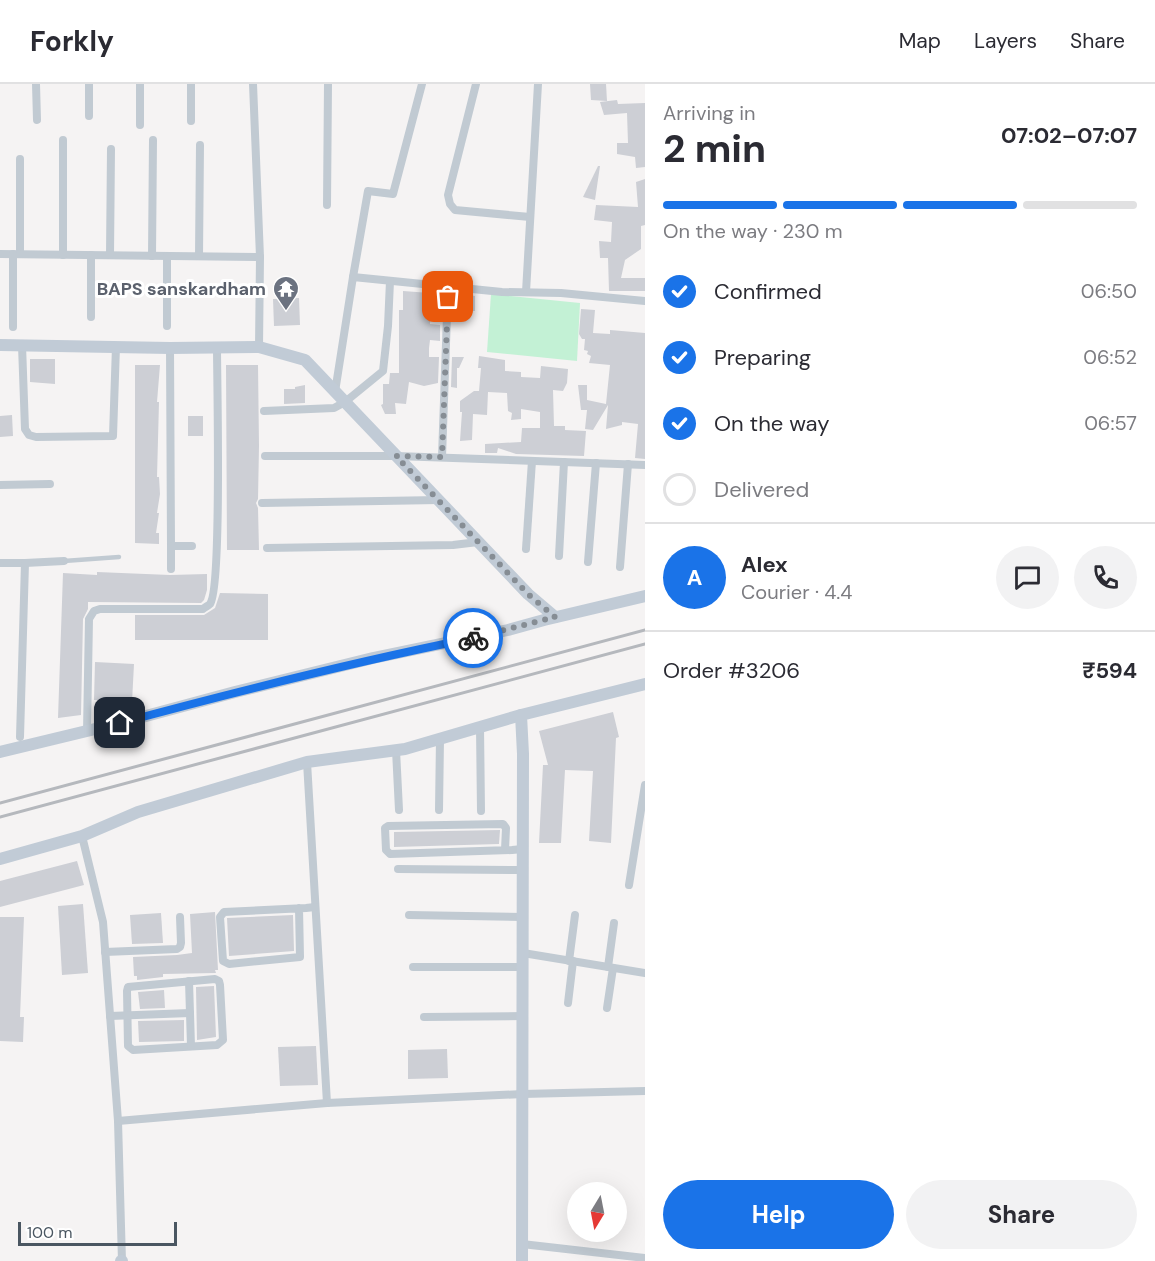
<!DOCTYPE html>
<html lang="en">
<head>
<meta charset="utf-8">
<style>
	:root { --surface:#fff; --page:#f2f2f3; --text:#2b2b33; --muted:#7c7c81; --line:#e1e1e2; --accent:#1a73e8 }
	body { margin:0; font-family:"DM Sans",sans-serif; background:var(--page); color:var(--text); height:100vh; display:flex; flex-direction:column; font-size:22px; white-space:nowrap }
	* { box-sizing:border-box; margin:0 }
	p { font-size:20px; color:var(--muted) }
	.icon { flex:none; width:33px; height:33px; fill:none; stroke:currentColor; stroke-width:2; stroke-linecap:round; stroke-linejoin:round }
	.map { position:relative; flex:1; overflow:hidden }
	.sheet { display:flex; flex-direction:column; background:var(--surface); width:510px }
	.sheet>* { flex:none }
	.needle { width:39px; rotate:190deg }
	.controls { position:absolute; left:567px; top:1098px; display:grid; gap:12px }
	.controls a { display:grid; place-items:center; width:60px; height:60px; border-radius:50%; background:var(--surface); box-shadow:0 6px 24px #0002; font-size:30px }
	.scale { position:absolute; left:18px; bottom:15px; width:159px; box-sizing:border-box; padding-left:6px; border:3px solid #4a5661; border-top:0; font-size:16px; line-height:21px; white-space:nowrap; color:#4a5661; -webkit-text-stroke:4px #fff; paint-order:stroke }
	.pin { position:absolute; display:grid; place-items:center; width:51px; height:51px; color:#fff; margin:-26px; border-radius:12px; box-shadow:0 3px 9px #0006 }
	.courier { position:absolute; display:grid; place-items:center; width:60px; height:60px; margin:-30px; border:4px solid #1a73e8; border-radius:50%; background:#fff; color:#222; box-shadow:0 2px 8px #0007 }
	.headline em { font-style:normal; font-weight:700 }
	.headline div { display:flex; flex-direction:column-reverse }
	.headline { display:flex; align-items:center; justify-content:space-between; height:102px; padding:0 18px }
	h1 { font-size:39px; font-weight:700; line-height:45px }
	.bar { display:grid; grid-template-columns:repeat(4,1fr); gap:9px 6px; align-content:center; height:72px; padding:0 18px }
	.bar i { height:8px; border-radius:4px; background:var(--line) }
	.bar .current { background:var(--accent) }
	.bar p { grid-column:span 4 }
	.line { display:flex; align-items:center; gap:15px; padding:0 18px; border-top:2px solid var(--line) }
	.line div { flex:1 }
	.round { display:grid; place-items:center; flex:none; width:63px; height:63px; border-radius:32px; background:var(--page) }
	ol { padding:0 18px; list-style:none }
	li { display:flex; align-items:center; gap:18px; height:66px }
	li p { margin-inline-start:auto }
	li .icon { padding:6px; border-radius:50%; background:var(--accent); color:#fff; stroke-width:4 }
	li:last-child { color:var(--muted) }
	li i { width:33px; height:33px; border:3px solid var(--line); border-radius:50% }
	.cta { display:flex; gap:12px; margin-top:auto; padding:12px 18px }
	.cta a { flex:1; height:69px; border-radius:36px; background:var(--accent); color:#fff; font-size:24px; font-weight:700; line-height:69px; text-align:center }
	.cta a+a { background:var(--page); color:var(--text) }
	header { display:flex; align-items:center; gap:36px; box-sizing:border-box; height:84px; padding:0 30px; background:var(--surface); border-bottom:2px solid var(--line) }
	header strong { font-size:28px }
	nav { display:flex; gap:33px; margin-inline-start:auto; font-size:21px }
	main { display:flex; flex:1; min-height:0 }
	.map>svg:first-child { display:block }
	.green { fill:#c3f1d5 }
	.building { fill:#cdcfd5 }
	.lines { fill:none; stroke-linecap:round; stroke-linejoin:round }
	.lane { stroke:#c1cad2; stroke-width:4.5 }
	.street { stroke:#c1cad2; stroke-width:8 }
	.secondary { stroke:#c1cbd6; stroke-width:12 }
	.rail { stroke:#b5b8bd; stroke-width:3 }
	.done { stroke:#868d94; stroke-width:6; stroke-dasharray:0 10.8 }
	.route { stroke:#1a73e8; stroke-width:8 }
	.labels { text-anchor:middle; stroke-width:6; stroke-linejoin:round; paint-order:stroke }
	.worship-label { font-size:18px; font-weight:bold; fill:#5b616d; stroke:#fff; text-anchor:end }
</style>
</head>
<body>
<header>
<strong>Forkly</strong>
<nav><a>Map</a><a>Layers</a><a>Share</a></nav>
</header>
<main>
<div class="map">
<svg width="645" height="1177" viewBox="0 0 645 1177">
	<rect width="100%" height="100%" fill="#f5f3f3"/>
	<polygon class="green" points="491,210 580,219 577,277 487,268"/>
	<g class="building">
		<polygon points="590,0 606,0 607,17 591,16"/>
		<polygon points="617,16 618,20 645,19 645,83 636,84 635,73 617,70 617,59 628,59 627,29 604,31 600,18"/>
		<polygon points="598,82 600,82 595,116 583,113"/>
		<polygon points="645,95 645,141 641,142 641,165 625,176 621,194 645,194 645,207 609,207 608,174 600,174 599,157 611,158 612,138 594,136 596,121 638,123 636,98"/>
		<polygon points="403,207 430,209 428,226 431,226 430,240 440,241 440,257 430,256 429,264 429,273 439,273 438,299 424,302 409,298 406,320 395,319 396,330 385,330 381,321 383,320 383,300 389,300 390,289 399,289 399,226 403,226"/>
		<polygon points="462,210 475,212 475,227 462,227"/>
		<polygon points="299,214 300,241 274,242 273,215"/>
		<polygon points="581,225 595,226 593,249 610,250 610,246 645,249 645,375 635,374 638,340 622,338 622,341 606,345 608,321 593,346 585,345 587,326 581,326 578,301 587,301 587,316 606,320 610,281 589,279 591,272 587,270 588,267 584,266 585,255 582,255 579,250"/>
		<polygon points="479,272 505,276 505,287 521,288 521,293 540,294 541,282 568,285 567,299 563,307 553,306 554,342 565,342 565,346 586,347 584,372 516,370 498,364 497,369 485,369 485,360 521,358 522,344 540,344 540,328 521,325 521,335 511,336 512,329 508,327 507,309 488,308 487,331 473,330 472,356 460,357 462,328 460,328 460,317 474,307 479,307 481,284 478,284"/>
		<polygon points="452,273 464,273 459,284 457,284 457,304 451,303"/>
		<polygon points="30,275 55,275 55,300 30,298"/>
		<polygon points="135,281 160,281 157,318 159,318 157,393 159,393 160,410 157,429 159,429 156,449 159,449 159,460 135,459"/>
		<polygon points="226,281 258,281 259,362 258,415 256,419 258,424 259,466 227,466"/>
		<polygon points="305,301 305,319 284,320 284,305 295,305 295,303"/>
		<polygon points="12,331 13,352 0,353 0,332"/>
		<rect x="188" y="332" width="15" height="20"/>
		<polygon points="97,488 170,491 207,490 207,506 204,516 201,519 88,518 88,525 83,535 81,631 58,634 63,489 97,491"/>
		<polygon points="220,509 268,510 268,556 135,556 135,531 204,531 215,524"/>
		<polygon points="95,578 134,580 132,618 94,616"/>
		<polygon points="613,628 619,653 616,654 611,759 589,757 593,687 565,686 561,759 539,759 543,681 548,681 539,647"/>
		<polygon points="500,746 499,760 394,763 394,748"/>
		<polygon points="77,777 84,801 0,823 0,797"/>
		<polygon points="83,820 88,889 62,891 58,822"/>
		<polygon points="215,828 218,886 215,886 216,889 163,890 163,893 137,896 137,892 134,892 133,873 177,871 192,869 190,830"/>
		<polygon points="161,829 163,859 132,860 130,831"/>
		<polygon points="293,831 294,867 229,872 227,834"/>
		<polygon points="0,833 24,833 20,933 24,933 23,958 0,957"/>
		<polygon points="214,902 216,953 197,956 196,903"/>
		<polygon points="164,906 165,924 140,925 138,908"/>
		<polygon points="184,936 184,957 139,958 138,937"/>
		<polygon points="316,962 318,1001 280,1002 278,963"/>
		<polygon points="447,965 448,994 408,995 408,966"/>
	</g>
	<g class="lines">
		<polyline class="lane" points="64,477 119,473"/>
		<g class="street">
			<polyline points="36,0 37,36"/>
			<polyline points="89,0 89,32"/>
			<polyline points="140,0 140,41"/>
			<polyline points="253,0 260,173 259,263"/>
			<polyline points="476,0 448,111 450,120 455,126 530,133"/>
			<polyline points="191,37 191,0"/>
			<polyline points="20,75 20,170"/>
			<polyline points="327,121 328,0"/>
			<polyline points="0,170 260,173"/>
			<polyline points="63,171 63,56"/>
			<polyline points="110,171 111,65"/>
			<polyline points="152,172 153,56"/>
			<polyline points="199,172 200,61"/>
			<polyline points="353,193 368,107 393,110 422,0"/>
			<polyline points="526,208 538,0"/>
			<polyline points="91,233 91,171"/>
			<polyline points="167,242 167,172"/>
			<polyline points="13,243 13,170"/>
			<polyline points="22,261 25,345 29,351 36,353 113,352 116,262"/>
			<polyline points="170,264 171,462 192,462"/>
			<polyline points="335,308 353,193 502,208 561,209 645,217"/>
			<polyline points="264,327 334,324 345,318 383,287 388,242 390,197"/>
			<polyline points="265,372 396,372 645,381"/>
			<polyline points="442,373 448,203"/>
			<polyline points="0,401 50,400"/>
			<polyline points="262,419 439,416"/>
			<polyline points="171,462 171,485"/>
			<polyline points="267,464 453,461 478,458"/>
			<polyline points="526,465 532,377"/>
			<polyline points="559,472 564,378"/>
			<polyline points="588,478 596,379"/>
			<polyline points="0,479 25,479 20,653"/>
			<polyline points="25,479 64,477"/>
			<polyline points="620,483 628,380"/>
			<polyline points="480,643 481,727"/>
			<path d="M87,647L89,535L94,527L100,525H203C205,523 208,522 210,520C222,504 217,297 217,263"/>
			<polyline points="396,666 399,726"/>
			<polyline points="307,678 327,1019"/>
			<polyline points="439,726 440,655"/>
			<polyline points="82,752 103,838 118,1037 122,1177"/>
			<polyline points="505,766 506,744 503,740 388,742 385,744 386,766 390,770 512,766 523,765"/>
			<polyline points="398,785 523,786"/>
			<polyline points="629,801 645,701"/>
			<polyline points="299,824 300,873 229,880 223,877 220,833 224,828 306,824 315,823"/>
			<polyline points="409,831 523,833"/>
			<polyline points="105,868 177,865 180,863 181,859 180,833"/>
			<polyline points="523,869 645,889"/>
			<polyline points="569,877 575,831"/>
			<polyline points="413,883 523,883"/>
			<polyline points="608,883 614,839"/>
			<polygon points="215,895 219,897 220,901 223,956 217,961 133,966 128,962 127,907 128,903"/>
			<polyline points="189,897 191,962"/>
			<polyline points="568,919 573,877"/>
			<polyline points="607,924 613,884"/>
			<polyline points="110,932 190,929"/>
			<polyline points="424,933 523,932"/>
			<polyline points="118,1037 327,1019 523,1010 645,1007"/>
			<polyline points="522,1160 645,1174"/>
		</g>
		<g class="secondary">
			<polyline points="0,261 170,264 259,263 305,276 528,510 555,533"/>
			<polyline points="0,668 120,639 235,608 373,574 508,546 544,536 645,512"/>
			<polyline points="0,775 82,752 138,728 307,678 405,665 521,631"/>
			<polyline points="121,1177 122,1177"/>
			<polyline points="522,1177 523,670 521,631 645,600"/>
		</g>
		<g class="rail">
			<polyline points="0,719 645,546"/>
			<polyline points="0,733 645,560"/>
		</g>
	</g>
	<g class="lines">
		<polyline class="done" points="448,213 442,373 396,372 528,510 555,533 473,554"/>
		<path class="route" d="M120,639C238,607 355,578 473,554"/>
	</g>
	<defs>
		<symbol id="temple-pin" viewBox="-11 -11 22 30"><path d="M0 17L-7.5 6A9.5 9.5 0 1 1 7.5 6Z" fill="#6b7280" stroke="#fff"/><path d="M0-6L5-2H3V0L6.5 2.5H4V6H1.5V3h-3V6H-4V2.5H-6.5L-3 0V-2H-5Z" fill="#fff"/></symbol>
	</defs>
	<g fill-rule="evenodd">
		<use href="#temple-pin" x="271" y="190" width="30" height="40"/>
	</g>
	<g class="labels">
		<g class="worship-label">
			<text x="266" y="211">BAPS sanskardham</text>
		</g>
	</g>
</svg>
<div class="controls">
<a><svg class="needle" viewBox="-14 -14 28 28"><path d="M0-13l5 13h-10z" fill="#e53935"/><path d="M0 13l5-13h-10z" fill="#7c7c81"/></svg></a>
</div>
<div class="scale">100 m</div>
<div class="pin" style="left:448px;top:213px;background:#ea580c"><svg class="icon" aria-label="bag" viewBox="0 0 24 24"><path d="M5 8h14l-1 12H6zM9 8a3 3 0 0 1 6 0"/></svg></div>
<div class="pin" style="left:120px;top:639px;background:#1f2937"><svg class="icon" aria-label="home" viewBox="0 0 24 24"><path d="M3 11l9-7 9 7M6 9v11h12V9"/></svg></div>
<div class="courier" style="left:473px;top:554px"><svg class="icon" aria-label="bike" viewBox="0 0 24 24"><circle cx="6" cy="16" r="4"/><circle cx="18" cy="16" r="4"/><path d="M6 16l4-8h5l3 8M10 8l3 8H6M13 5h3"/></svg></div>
</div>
<section class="sheet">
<div class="headline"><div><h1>2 min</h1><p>Arriving in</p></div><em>07:02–07:07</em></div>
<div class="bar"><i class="current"></i><i class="current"></i><i class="current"></i><i></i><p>On the way · 230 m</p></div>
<ol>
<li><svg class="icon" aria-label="check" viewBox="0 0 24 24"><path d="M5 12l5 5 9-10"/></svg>Confirmed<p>06:50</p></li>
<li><svg class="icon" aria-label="check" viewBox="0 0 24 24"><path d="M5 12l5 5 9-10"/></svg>Preparing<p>06:52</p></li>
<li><svg class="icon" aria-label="check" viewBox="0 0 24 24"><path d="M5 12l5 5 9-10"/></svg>On the way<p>06:57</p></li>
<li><i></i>Delivered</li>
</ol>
<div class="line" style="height:108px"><b class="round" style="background:var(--accent);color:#fff">A</b><div><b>Alex</b><p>Courier · 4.4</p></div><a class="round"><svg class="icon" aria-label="chat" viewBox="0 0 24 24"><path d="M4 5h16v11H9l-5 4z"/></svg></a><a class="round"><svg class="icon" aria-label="phone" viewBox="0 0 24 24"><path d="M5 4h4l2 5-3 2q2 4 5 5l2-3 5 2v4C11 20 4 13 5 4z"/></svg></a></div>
<div class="line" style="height:78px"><div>Order #3206</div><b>₹594</b></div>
<div class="cta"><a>Help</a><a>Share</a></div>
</section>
</main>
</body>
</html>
